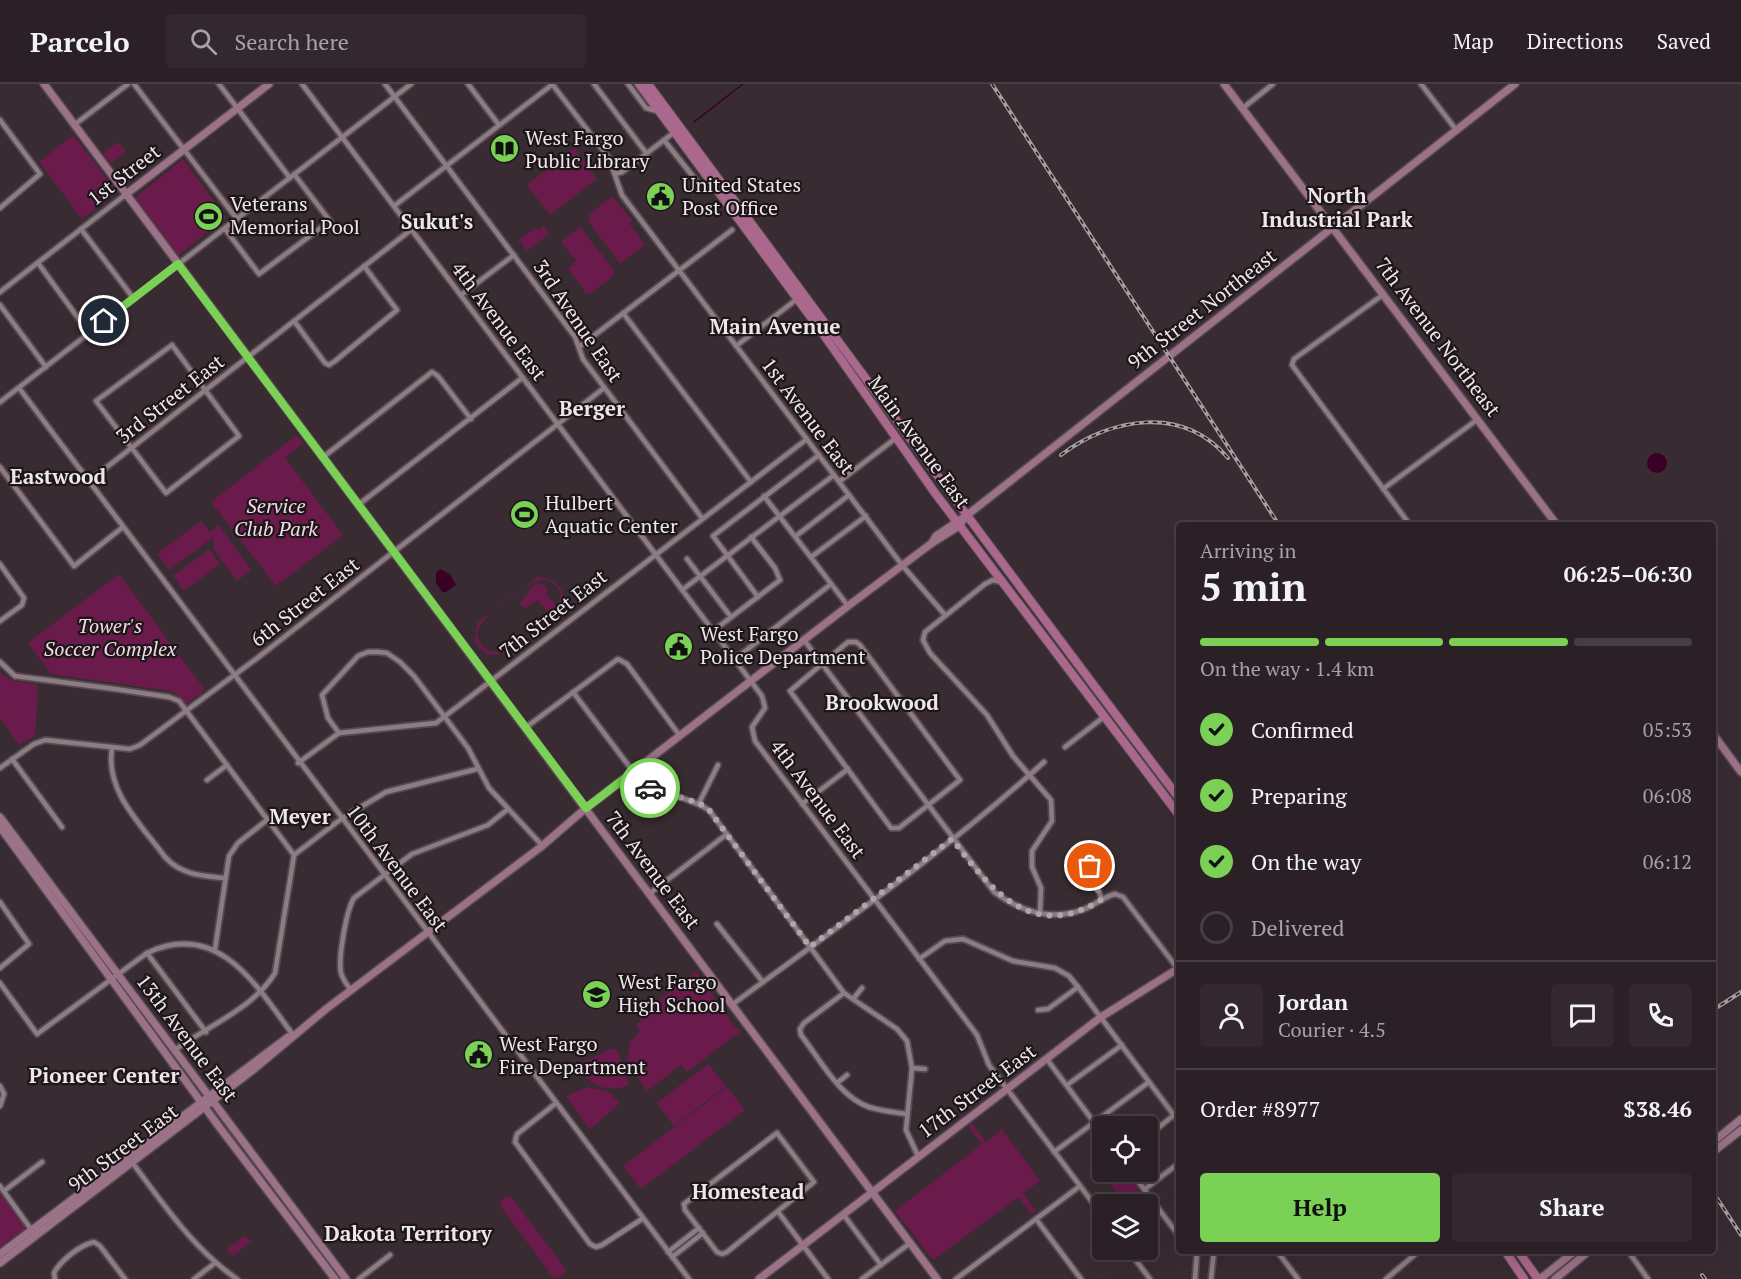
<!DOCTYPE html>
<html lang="en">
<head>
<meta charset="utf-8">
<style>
	:root { --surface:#2b2026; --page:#33282e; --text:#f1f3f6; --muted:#a6a3a7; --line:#473e43; --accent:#7bd155 }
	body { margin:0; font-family:"PT Serif",serif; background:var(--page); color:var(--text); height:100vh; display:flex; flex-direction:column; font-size:22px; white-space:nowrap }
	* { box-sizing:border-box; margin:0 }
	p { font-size:20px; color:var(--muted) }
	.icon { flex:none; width:33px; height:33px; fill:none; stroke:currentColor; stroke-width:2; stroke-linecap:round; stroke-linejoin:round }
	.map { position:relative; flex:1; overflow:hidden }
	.panel { position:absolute; left:1176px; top:438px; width:540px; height:732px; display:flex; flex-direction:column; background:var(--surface); border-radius:6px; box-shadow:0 6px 24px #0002,0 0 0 2px var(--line) }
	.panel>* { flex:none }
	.controls { position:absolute; left:1092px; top:1032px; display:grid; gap:12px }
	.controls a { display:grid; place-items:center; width:66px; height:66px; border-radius:6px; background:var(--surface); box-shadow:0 6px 24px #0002,0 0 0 2px var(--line); font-size:30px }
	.pin { position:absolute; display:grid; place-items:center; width:51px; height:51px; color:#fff; margin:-26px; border:3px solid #fff; border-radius:50%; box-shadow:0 2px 6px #0007 }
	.courier { position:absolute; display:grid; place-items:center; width:60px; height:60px; margin:-30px; border:4px solid #7bd155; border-radius:50%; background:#fff; color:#222; box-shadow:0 2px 8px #0007 }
	.summary em { font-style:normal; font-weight:800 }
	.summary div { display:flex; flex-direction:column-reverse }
	.summary { display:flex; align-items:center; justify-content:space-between; height:102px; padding:0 24px }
	h1 { font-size:39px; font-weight:800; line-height:45px }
	.bar { display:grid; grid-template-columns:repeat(4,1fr); gap:9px 6px; align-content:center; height:72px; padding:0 24px }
	.bar i { height:8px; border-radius:4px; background:var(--line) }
	.bar .active { background:var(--accent) }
	.bar p { grid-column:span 4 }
	.line { display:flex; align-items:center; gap:15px; padding:0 24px; border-top:2px solid var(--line) }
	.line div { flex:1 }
	.round { display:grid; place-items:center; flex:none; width:63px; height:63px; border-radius:6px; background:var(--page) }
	ol { padding:0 24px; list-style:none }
	li { display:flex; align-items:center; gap:18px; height:66px }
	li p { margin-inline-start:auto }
	li .icon { padding:6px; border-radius:50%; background:var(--accent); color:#111; stroke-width:4 }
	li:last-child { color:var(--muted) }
	li i { width:33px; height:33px; border:3px solid var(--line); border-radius:50% }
	.button { display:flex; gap:12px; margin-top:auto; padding:12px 24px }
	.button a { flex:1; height:69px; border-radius:6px; background:var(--accent); color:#111; font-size:24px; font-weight:800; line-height:69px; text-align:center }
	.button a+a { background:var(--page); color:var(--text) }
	header { display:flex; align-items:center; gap:36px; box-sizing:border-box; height:84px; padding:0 30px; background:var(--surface); border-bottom:2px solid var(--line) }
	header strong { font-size:28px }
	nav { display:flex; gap:33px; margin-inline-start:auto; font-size:21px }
	.search { width:420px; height:54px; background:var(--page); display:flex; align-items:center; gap:15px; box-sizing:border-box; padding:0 21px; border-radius:6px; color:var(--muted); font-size:22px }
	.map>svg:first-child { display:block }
	.green { fill:#6a1b4b; fill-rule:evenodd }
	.water { fill:#3a0025 }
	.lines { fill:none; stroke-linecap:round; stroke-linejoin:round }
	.stream { stroke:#3a0025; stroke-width:1.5 }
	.street-casing { stroke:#564a50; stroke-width:8 }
	.secondary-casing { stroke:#564a50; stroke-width:10 }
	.primary-casing { stroke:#564a50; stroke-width:10 }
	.street { stroke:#8d7c84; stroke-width:4.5 }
	.secondary { stroke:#9b7288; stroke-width:7 }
	.primary { stroke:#aa688c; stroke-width:8 }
	.rail-casing { stroke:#a89da2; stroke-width:4 }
	.rail { stroke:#1c1619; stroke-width:1.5; stroke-dasharray:4.5; stroke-linecap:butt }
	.done { stroke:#afa5aa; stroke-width:6; stroke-dasharray:0 10.8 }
	.route { stroke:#7bd155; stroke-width:8 }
	.labels { text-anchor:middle; stroke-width:4.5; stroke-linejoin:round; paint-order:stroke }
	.poi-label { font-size:20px; fill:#efe6ea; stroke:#1c1619; text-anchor:start }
	.street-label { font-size:20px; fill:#efe6ea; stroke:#1c1619 }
	.park-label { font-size:20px; font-style:italic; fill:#f1d9e5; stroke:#1c1619 }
	.neighbourhood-label { font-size:21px; font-weight:bold; fill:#efe6ea; stroke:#1c1619 }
</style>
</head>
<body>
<header>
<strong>Parcelo</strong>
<div class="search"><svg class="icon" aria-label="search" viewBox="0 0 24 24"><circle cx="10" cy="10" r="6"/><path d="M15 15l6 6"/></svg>Search here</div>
<nav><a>Map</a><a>Directions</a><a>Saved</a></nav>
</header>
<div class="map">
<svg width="1741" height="1195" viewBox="0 0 1741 1195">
	<rect width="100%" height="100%" fill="#392b32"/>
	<g class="green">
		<polygon points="73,51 117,108 82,135 39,78"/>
		<polygon points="118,58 126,67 111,79 103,69"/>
		<polygon points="574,64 597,95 550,131 527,101"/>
		<polygon points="183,75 226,134 178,171 135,114"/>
		<polygon points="612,112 633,137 629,139 645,161 620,180 588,137 591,134 588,131"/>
		<polygon points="544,142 549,150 527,167 519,156 536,143 538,146"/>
		<polygon points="580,143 614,186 613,192 590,210 586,209 568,185 576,177 561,158"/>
		<polygon points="297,351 303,359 285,374 343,451 276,502 211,418"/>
		<polygon points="201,437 210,448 219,441 251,486 237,497 214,466 214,453 169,486 157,470"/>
		<polygon points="209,465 220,480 184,507 173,492"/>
		<polygon points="119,490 205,606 186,620 171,607 51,590 28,559"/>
		<path d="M537,493C554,492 569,507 561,523C556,533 544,539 536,546C519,559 490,588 475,556L477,539ZM545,495C590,513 522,555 505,567C491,571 480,564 477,550C479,532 528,496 545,495Z"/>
		<polygon points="539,499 548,504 546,510 557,523 549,530 538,516 526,524 519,521 532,503"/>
		<polygon points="0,588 11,596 38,601 35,652 19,661 0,634"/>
		<polygon points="696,887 734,942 741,947 687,988 681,981 647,1007 627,977 630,958 640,947 636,941 657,920 655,918"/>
		<path d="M611,965L617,966L629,1001C608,1010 587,1002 579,980Z"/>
		<polygon points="708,980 726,1002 674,1042 657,1019"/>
		<polygon points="587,1003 608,1007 620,1019 592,1044 588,1043 566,1012"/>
		<polygon points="727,1003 745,1026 641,1105 623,1082"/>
		<polygon points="972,1039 986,1058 1002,1045 1040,1097 1023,1109 1036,1127 1031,1130 1019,1113 933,1176 895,1127 982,1060 968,1042"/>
		<polygon points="1127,1090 1147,1117 1142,1120 1126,1120 1111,1101"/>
		<polygon points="0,1109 26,1144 0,1163"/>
		<polygon points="507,1112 511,1113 565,1184 565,1189 558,1194 553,1193 501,1123 500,1117"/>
		<polygon points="245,1152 251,1157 234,1172 228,1168 228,1164"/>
	</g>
	<g class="water">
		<circle cx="1657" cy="379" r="10"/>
		<polygon points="440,485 450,490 456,501 446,508 442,508 436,499 436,489"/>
	</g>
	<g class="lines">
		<polyline class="stream" points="694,38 743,0"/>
		<defs>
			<g id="street">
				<polyline points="134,0 237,135"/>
				<polyline points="219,0 290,94"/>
				<polyline points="302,0 762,612 765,624 752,643 755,657 977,951 989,981 1102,1131"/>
				<polyline points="385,0 575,253 583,275 702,434"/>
				<polyline points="468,0 499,41"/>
				<polyline points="552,0 609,74 622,111 902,481 945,531"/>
				<polyline points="594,0 647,70"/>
				<polyline points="628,0 646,24 657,27"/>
				<polyline points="1421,0 1457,47"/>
				<polyline points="1243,24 1273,0"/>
				<polyline points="0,36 40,90 0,124"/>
				<polyline points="74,41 128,0"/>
				<polyline points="664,56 699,100"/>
				<polyline points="615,90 622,88 676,47"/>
				<polyline points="394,122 553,0"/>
				<polyline points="81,145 134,215"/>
				<polyline points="225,145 259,190 330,137 294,90"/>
				<polyline points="38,179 89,249"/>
				<polyline points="0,208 125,111"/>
				<polyline points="1384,210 1294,275 1292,281 1410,441"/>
				<polyline points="461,211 514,171"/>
				<polyline points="0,221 46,283"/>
				<polyline points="623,229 751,398"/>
				<polyline points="294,237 325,279 329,281 335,277 397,226 364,182"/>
				<polygon points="172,261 239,352 166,409 96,317"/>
				<polyline points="736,262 797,215"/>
				<polyline points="579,263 732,146"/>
				<polyline points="19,304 689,1195"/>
				<polyline points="0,318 411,0"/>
				<polyline points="322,374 432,288 438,292 471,335"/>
				<polyline points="0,383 74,482 123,443"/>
				<polyline points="89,397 412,145"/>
				<polyline points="840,397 896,354"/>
				<polyline points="1383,405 1478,335"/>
				<polyline points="764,412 848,522"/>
				<polyline points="358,421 522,294"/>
				<polyline points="796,452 849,411"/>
				<polyline points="811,473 866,432"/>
				<polyline points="687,475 731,533"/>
				<polyline points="0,480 24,514 22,521 0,537"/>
				<polyline points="1001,498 993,496 985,500 925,548 923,556 930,569 987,631 1013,672 1051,716 1052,737 1032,767 1032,783 1041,804 1040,829"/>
				<polyline points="682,506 834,391"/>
				<polyline points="758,513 713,452 819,371"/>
				<polyline points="713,547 780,496 775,484 751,453"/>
				<path d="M804,556L994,808C1020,827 1050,837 1082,826C1094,822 1103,813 1115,810L1123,813L1178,885"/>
				<polygon points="848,558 856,558 860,561 960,696 899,744 891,744 790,607"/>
				<polyline points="735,575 831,500"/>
				<path d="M0,578L15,592L115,605L169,613L179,617L294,771L275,889C253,925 207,942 175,966"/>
				<path d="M573,608L641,698C662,711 688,712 709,726L844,909L897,945L907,957L912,984L906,1046L918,1072"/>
				<polyline points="525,644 618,575 627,580 680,652"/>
				<polyline points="339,649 328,634 322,611 358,572 368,568 378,568 387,569 400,578 414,592 468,664 489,704 539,758"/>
				<polyline points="1065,663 1105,632"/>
				<path d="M112,664C105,708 141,740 165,773C181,791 203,792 225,794"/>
				<polyline points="12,675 62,743"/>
				<polyline points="298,679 339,649 436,639 807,355"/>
				<polyline points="0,684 34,660 45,656 130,665 140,661 256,575 604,304"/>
				<polyline points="207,696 227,681"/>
				<polyline points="699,719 718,681"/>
				<polyline points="802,720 848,685"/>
				<polyline points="294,771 341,735 386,708 477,685"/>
				<polyline points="1090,782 1102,816"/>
				<polyline points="649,810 727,750"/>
				<polyline points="0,818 29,860 0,884"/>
				<polyline points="717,840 763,898"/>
				<polyline points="215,865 229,772 238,759 267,736"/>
				<polyline points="147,869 206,948"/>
				<polyline points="919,875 945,857 963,855 1013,877 1055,884 1069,892 1078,903 1179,1038"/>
				<path d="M0,899L37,950L147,869C218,835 257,902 293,951"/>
				<path d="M351,906C347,901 343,896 341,889C338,875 346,827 354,814L412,770L488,741L508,725"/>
				<path d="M844,909L804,939L800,945L801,951C820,975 839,1013 869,1023C881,1027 894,1028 907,1030"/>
				<polyline points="853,915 862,904"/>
				<path d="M733,920C839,842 947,766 1044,678"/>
				<polyline points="1038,926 1048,925 1078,903"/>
				<polyline points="1046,974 1102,1049"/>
				<polyline points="912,984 925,985"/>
				<polyline points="837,999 847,991"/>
				<polyline points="1067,1001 1122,961"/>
				<polyline points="0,1002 4,1010 0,1022"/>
				<polyline points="555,1020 517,1050 515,1058 590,1160 596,1163 602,1161 642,1135"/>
				<polygon points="777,1049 814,1098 727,1168 722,1170 717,1168 685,1126 684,1120"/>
				<polyline points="1148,1052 1174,1031"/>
				<polyline points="1054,1068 1149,998"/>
				<path d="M131,1077C163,1119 193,1165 237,1195"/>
				<polyline points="1131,1088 1179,1152"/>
				<polyline points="0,1102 33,1148"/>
				<polyline points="1145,1105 1179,1079"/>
				<polyline points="4,1107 42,1078"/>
				<polyline points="779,1129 828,1195"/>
				<polyline points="843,1130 881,1181"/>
				<polyline points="1036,1135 1081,1195"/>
				<polyline points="1128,1166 1150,1195"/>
				<polyline points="1277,1167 1298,1195"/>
				<polyline points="1628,1167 1648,1195"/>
				<polyline points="668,1168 699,1144"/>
				<polyline points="672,1173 703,1149"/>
				<path d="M55,1195L54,1189C60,1177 80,1161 94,1158L100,1162L125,1195"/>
				<polyline points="194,1195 215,1179"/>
				<polyline points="359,1195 390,1171"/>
				<polyline points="862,1195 910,1159"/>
				<polyline points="956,1195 1080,1102"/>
				<polyline points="1195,1195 1197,1167"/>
				<polyline points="1211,1195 1214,1167"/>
				<polyline points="1386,1195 1419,1167"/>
			</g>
			<g id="secondary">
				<polyline points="44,0 937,1195"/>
				<polyline points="1224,0 1557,441"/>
				<polyline points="125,111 269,0"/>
				<polyline points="932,459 936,452 966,432 1515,0"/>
				<polyline points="1713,650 1741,688"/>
				<polyline points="0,733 346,1195"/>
				<polyline points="0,743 220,1044 335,1195"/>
				<polyline points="1713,1058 1741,1035"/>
				<polyline points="1713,1068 1741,1046"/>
				<polyline points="0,1170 288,953"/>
				<polyline points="0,1179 253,986 326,925 542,762 586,724 848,522 932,459 959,442 966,432"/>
				<polyline points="759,1195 1101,933 1179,884"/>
				<polyline points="1540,1195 1575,1167"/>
				<polyline points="1555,1195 1589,1167"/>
			</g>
			<g id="primary">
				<polyline points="639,0 821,247 935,409 1179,731"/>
				<path d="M648,0C825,238 999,478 1179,714"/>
				<polyline points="1505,1167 1524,1195"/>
				<polyline points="1518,1167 1538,1195"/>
			</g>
		</defs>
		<use href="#street" class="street-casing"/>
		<use href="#secondary" class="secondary-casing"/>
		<use href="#primary" class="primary-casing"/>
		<use href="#street" class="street"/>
		<use href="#secondary" class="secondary"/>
		<use href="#primary" class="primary"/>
		<defs>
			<g id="rail">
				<polyline points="992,0 1279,441"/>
				<path d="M1061,371C1112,333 1183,321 1228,374"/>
				<polyline points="1713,926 1741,908"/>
				<polyline points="1713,1108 1741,1151"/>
				<polyline points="1702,1191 1705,1195"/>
			</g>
		</defs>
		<use href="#rail" class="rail-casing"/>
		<use href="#rail" class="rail"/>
	</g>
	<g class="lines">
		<path class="done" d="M650,704L699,719L709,726L810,863L952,755C990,805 1032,859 1101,816L1090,782"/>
		<polyline class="route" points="104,237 178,180 586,724 633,688 650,704"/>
	</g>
	<defs>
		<symbol id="library-disc" viewBox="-11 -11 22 22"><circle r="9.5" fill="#7bd155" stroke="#1c1619"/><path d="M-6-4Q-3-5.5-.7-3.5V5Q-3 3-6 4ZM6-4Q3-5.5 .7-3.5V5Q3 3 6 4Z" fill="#111"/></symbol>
		<symbol id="civic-disc" viewBox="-11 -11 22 22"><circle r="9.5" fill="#7bd155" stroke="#1c1619"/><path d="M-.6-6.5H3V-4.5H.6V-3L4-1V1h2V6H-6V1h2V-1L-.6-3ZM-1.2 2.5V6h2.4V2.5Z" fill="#111"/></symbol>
		<symbol id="stadium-disc" viewBox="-11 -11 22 22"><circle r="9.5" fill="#7bd155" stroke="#1c1619"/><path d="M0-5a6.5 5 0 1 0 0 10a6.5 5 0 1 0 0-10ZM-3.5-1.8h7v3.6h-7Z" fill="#111"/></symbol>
		<symbol id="school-disc" viewBox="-11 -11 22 22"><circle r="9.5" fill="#7bd155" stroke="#1c1619"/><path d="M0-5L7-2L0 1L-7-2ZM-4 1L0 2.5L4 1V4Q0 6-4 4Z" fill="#111"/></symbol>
	</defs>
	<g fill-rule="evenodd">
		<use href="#library-disc" x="488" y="48" width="33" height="33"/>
		<use href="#civic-disc" x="644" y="96" width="33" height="33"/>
		<use href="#stadium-disc" x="192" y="116" width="33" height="33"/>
		<use href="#stadium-disc" x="508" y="414" width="33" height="33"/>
		<use href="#civic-disc" x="662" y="546" width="33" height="33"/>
		<use href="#school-disc" x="580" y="894" width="33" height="33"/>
		<use href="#civic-disc" x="462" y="954" width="33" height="33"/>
	</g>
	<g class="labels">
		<g class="poi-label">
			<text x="525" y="61">West Fargo<tspan x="525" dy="23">Public Library</tspan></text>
			<text x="682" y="108">United States<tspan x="682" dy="23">Post Office</tspan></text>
			<text x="230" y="127">Veterans<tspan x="230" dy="23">Memorial Pool</tspan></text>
			<text x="545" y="426">Hulbert<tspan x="545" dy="23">Aquatic Center</tspan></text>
			<text x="700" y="557">West Fargo<tspan x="700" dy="23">Police Department</tspan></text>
			<text x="618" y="905">West Fargo<tspan x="618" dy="23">High School</tspan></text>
			<text x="499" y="967">West Fargo<tspan x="499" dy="23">Fire Department</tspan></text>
		</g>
		<g class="street-label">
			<text transform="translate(124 91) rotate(-38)" y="7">1st Street</text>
			<text transform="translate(1202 225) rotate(-38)" y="7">9th Street Northeast</text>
			<text transform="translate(499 237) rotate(53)" y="7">4th Avenue East</text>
			<text transform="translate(578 237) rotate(56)" y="7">3rd Avenue East</text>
			<text transform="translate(1438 253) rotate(53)" y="7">7th Avenue Northeast</text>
			<text transform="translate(170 315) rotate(-38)" y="7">3rd Street East</text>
			<text transform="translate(808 332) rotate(53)" y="7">1st Avenue East</text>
			<text transform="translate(919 358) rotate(54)" y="7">Main Avenue East</text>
			<text transform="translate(305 518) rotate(-38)" y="7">6th Street East</text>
			<text transform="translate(553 530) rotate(-38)" y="7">7th Street East</text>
			<text transform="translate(818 715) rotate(53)" y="7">4th Avenue East</text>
			<text transform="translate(397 784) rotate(53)" y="7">10th Avenue East</text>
			<text transform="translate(653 786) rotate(53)" y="7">7th Avenue East</text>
			<text transform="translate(187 954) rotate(53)" y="7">13th Avenue East</text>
			<text transform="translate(977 1007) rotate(-37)" y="7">17th Street East</text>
			<text transform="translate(123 1064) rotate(-37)" y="7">9th Street East</text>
		</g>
		<g class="park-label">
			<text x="276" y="429">Service<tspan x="276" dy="23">Club Park</tspan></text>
			<text x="110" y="549">Tower's<tspan x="110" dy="23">Soccer Complex</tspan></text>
		</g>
		<g class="neighbourhood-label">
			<text x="1337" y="119">North<tspan x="1337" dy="24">Industrial Park</tspan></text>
			<text x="437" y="145">Sukut's</text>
			<text x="775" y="250">Main Avenue</text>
			<text x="592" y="332">Berger</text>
			<text x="58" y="400">Eastwood</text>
			<text x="882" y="626">Brookwood</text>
			<text x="300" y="740">Meyer</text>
			<text x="104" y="999">Pioneer Center</text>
			<text x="748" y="1115">Homestead</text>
			<text x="408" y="1157">Dakota Territory</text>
		</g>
	</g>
</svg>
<div class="controls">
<a><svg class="icon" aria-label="locate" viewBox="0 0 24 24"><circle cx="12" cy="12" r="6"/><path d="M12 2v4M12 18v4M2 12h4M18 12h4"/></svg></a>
<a><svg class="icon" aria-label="layers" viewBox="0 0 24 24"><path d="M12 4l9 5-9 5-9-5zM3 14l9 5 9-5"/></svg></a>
</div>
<div class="pin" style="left:1090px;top:782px;background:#ea580c"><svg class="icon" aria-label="bag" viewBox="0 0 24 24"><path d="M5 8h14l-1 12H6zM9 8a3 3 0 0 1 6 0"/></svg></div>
<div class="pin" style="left:104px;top:237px;background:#1f2937"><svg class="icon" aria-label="home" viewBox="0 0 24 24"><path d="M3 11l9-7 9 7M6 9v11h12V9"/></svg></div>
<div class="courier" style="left:650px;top:704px"><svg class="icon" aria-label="car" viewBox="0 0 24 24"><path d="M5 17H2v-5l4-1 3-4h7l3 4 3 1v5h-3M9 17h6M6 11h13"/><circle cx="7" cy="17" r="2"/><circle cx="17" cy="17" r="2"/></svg></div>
<section class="panel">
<div class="summary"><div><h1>5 min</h1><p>Arriving in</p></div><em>06:25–06:30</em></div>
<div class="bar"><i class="active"></i><i class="active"></i><i class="active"></i><i></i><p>On the way · 1.4 km</p></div>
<ol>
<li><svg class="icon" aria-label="check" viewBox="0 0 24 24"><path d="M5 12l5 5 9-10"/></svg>Confirmed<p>05:53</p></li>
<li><svg class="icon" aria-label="check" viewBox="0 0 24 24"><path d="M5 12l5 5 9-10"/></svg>Preparing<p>06:08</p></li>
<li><svg class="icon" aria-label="check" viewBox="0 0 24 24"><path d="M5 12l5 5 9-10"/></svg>On the way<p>06:12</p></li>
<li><i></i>Delivered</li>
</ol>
<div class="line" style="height:108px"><a class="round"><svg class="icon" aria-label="person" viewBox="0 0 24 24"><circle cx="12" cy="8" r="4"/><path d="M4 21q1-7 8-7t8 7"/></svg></a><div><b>Jordan</b><p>Courier · 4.5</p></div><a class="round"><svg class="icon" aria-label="chat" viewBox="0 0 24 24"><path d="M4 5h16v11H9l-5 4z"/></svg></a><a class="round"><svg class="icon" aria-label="phone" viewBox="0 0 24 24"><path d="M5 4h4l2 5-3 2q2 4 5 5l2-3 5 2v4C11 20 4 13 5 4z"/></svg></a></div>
<div class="line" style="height:78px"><div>Order #8977</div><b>$38.46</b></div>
<div class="button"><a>Help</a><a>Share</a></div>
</section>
</div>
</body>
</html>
